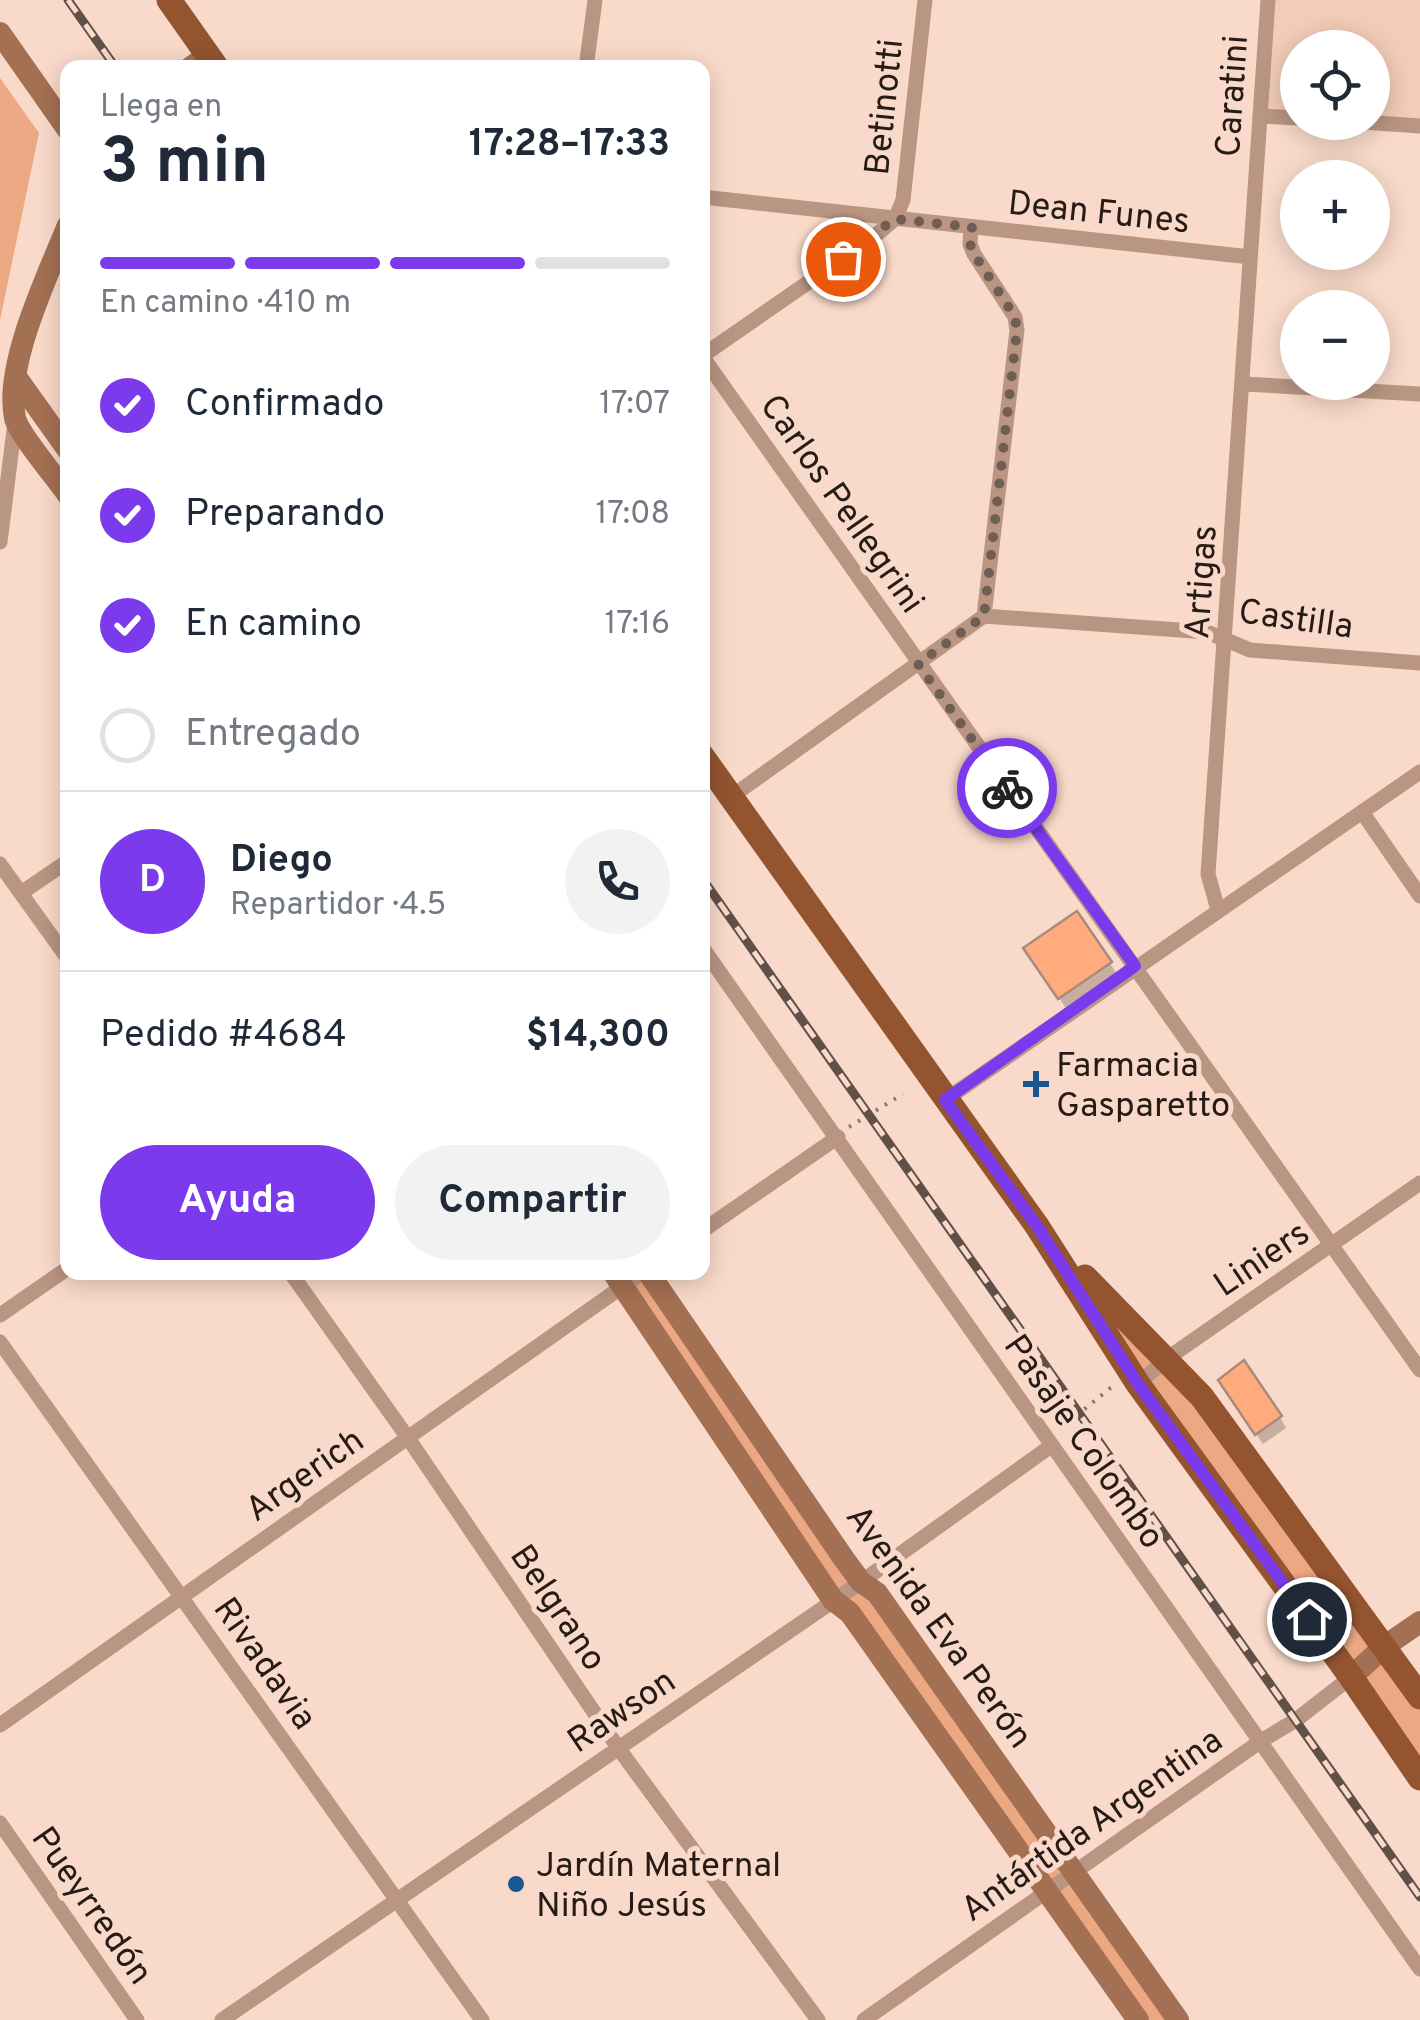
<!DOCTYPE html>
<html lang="es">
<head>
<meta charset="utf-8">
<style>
	:root { --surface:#fff; --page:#f2f2f3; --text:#1f2937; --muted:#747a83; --line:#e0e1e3; --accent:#7c3aed }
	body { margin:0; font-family:Overpass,sans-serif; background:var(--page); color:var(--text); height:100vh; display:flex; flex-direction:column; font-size:38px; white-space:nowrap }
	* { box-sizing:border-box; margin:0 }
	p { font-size:32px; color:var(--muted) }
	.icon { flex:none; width:55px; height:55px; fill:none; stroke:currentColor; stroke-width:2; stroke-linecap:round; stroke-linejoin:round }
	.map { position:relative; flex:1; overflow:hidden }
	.side { position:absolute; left:60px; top:60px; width:650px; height:1220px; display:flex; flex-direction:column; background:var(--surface); border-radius:20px; box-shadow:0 5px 25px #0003 }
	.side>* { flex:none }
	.controls { position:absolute; left:1280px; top:30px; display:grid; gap:20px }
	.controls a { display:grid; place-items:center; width:110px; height:110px; border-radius:50%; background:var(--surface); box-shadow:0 5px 25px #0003; font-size:50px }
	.pin { position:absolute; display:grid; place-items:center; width:85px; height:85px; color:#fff; margin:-42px; border:5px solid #fff; border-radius:50%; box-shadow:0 2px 10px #0007 }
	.courier { position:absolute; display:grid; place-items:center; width:100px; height:100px; margin:-50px; border:8px solid #7c3aed; border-radius:50%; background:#fff; color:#222; box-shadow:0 2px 12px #0007 }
	.headline em { font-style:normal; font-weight:700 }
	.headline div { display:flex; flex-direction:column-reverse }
	.headline { display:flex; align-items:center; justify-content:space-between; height:170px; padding:0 40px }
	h1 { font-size:65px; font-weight:700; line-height:75px }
	.bar { display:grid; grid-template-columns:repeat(4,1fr); gap:15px 10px; align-content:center; height:120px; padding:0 40px }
	.bar i { height:12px; border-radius:8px; background:var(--line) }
	.bar .current { background:var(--accent) }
	.bar p { grid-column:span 4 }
	.line { display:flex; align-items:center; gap:25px; padding:0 40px; border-top:2px solid var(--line) }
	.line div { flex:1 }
	.round { display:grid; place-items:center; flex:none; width:105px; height:105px; border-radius:52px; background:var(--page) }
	ol { padding:0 40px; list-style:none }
	li { display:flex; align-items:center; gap:30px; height:110px }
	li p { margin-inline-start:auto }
	li .icon { padding:10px; border-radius:50%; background:var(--accent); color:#fff; stroke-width:4 }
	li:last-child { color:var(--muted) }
	li i { width:55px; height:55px; border:5px solid var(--line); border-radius:50% }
	.action { display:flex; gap:20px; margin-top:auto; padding:20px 40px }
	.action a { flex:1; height:115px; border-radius:60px; background:var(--accent); color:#fff; font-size:40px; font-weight:700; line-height:115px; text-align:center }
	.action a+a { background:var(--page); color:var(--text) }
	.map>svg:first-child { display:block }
	.built { fill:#f2ccb8 }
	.green { fill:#eca883 }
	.shadow { fill:#0003 }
	.building { fill:#ffab7d; stroke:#a88b7c; stroke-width:2.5 }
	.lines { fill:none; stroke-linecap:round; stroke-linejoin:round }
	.path { stroke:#89756a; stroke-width:4; stroke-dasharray:2.5 8; stroke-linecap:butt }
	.street { stroke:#ba9582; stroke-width:15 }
	.secondary { stroke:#a47053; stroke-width:22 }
	.primary { stroke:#93542f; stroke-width:25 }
	.rail-casing { stroke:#615047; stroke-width:9 }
	.rail { stroke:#f9daca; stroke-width:5; stroke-dasharray:15; stroke-linecap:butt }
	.done { stroke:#705e54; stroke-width:10; stroke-dasharray:0 18 }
	.route { stroke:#7c3aed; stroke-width:12 }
	.poi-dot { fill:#18588e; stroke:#f9daca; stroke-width:4 }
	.labels { text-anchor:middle; stroke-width:10; stroke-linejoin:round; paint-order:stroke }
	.street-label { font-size:35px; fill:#261b15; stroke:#f9daca }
	.poi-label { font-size:35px; fill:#261b15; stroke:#f9daca; text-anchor:start }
</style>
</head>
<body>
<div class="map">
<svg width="1420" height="2020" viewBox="0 0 1420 2020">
	<rect width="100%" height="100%" fill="#f9daca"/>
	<polygon class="built" points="1268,0 1420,0 1420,120 1373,119 1372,48 1298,48 1297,117 1260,116"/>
	<g class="green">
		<polygon points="0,78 39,133 0,320"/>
		<polygon points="617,1273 639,1273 1167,2020 1145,2020 819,1568"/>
		<polygon points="1091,1285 1187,1381 1420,1697 1420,1778 1138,1384"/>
	</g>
	<g class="shadow">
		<polygon points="1032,960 1110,963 1116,973 1066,1008"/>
		<polygon points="1227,1391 1280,1417 1286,1428 1263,1444"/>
	</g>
	<g class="building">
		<polygon points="1077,911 1112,962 1058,999 1023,948"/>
		<polygon points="1244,1360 1282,1416 1255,1435 1218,1380"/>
	</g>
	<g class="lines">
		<g class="path">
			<polyline points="849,1127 903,1094"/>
			<polyline points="1060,1429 1114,1385"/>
		</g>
		<g class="street">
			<polyline points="586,68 595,0"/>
			<polyline points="1260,116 1298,118"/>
			<polyline points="1362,122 1420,126"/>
			<polyline points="702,197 1250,257"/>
			<polyline points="971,227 970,244 974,254 1015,317 1017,330 984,616"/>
			<polyline points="702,356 1420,1370"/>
			<polyline points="702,356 871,239 895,219 903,200 925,0"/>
			<polyline points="1244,384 1420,394"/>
			<polyline points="0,542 15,422"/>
			<polyline points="984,616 1207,632 1250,650 1420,663"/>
			<polyline points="731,797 984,616"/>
			<polyline points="1362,812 1420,896"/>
			<polyline points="0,864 68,959"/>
			<polyline points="21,893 68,861"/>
			<polyline points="1218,910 1208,874 1268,0"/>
			<polyline points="702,947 1420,1969"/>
			<polyline points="945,1100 1420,772"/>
			<polyline points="702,1231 838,1137"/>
			<polyline points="290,1272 408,1438 619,1749 818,2020"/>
			<polyline points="0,1315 68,1268"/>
			<polyline points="0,1342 482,2020"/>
			<polyline points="1138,1384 1165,1360 1420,1183"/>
			<polyline points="0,1725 643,1272"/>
			<polyline points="0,1823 137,2020"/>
			<polyline points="222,2020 861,1582 1051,1446"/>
			<polyline points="864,2020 1261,1741 1296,1720 1351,1677"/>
		</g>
		<g class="secondary">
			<polyline points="0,33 68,130"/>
			<polyline points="190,68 208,55"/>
			<path d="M68,225C48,275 4,365 15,418C18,433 57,479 68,495"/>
			<polyline points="16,377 68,450"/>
			<polyline points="613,1272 833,1600 850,1613 1138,2020"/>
			<polyline points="648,1272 844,1559 861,1582 877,1593 1178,2020"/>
			<polyline points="1351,1677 1385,1646 1420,1622"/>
		</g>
		<g class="primary">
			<polyline points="169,0 217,68"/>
			<polyline points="702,756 1037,1226 1138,1384 1351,1677 1420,1778"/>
			<polyline points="1085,1277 1202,1397 1420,1697"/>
		</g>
		<defs>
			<g id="rail">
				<polyline points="68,0 116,68"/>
				<polyline points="702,878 1420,1897"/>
			</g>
		</defs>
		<use href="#rail" class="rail-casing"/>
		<use href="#rail" class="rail"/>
	</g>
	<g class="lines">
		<polyline class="done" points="843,259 894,219 972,227 970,244 974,254 1015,317 1017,330 984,616 918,664 1007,788"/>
		<polyline class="route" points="1007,788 1135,966 945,1100 1037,1226 1138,1384 1309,1619"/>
	</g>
	<g class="poi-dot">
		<path d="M1031 1069h10v10h10v10h-10v10h-10v-10h-10v-10h10z"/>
		<circle cx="516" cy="1884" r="10"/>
	</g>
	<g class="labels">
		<g class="street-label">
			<text transform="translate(1231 96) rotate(-86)" y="12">Caratini</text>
			<text transform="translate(883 107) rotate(-84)" y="12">Betinotti</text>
			<text transform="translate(1099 211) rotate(6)" y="12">Dean Funes</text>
			<text transform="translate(843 503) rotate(55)" y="12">Carlos Pellegrini</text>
			<text transform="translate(1200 582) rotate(-86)" y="12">Artigas</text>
			<text transform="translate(1296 618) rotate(8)" y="12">Castilla</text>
			<text transform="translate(1261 1258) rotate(-34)" y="12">Liniers</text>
			<text transform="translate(1085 1441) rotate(55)" y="12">Pasaje Colombo</text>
			<text transform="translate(304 1474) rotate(-35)" y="12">Argerich</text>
			<text transform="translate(559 1607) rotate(56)" y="12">Belgrano</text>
			<text transform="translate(940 1626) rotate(54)" y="12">Avenida Eva Perón</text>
			<text transform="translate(266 1663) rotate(55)" y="12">Rivadavia</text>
			<text transform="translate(621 1710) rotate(-34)" y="12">Rawson</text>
			<text transform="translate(1091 1824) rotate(-35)" y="12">Antártida Argentina</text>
			<text transform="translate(93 1905) rotate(55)" y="12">Pueyrredón</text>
		</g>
		<g class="poi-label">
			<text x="1056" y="1076">Farmacia<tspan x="1056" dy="40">Gasparetto</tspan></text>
			<text x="536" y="1876">Jardín Maternal<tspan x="536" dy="40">Niño Jesús</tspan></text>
		</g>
	</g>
</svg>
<div class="controls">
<a><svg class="icon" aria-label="locate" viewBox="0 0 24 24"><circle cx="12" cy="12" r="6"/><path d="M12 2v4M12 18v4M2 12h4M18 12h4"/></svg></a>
<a>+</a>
<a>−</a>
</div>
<div class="pin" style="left:843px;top:259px;background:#ea580c"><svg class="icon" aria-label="bag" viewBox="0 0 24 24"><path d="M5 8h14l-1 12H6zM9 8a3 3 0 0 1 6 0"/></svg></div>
<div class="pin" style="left:1309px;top:1619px;background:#1f2937"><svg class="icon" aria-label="home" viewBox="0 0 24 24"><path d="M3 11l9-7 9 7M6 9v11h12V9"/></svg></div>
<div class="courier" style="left:1007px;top:788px"><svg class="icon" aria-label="bike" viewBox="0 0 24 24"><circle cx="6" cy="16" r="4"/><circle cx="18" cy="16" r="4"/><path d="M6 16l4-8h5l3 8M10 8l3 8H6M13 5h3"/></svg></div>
<section class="side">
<div class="headline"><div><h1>3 min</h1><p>Llega en</p></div><em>17:28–17:33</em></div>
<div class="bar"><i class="current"></i><i class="current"></i><i class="current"></i><i></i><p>En camino · 410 m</p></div>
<ol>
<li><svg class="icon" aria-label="check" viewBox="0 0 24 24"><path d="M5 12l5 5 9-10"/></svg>Confirmado<p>17:07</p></li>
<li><svg class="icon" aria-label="check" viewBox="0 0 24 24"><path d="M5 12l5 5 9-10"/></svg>Preparando<p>17:08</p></li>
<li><svg class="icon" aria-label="check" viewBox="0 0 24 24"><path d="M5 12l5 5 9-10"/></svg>En camino<p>17:16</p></li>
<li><i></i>Entregado</li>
</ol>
<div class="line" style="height:180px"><b class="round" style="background:var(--accent);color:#fff">D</b><div><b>Diego</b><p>Repartidor · 4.5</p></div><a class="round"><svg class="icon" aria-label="phone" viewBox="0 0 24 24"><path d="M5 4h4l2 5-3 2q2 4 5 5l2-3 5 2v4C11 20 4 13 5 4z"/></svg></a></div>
<div class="line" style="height:130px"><div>Pedido #4684</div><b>$14,300</b></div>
<div class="action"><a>Ayuda</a><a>Compartir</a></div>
</section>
</div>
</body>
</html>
